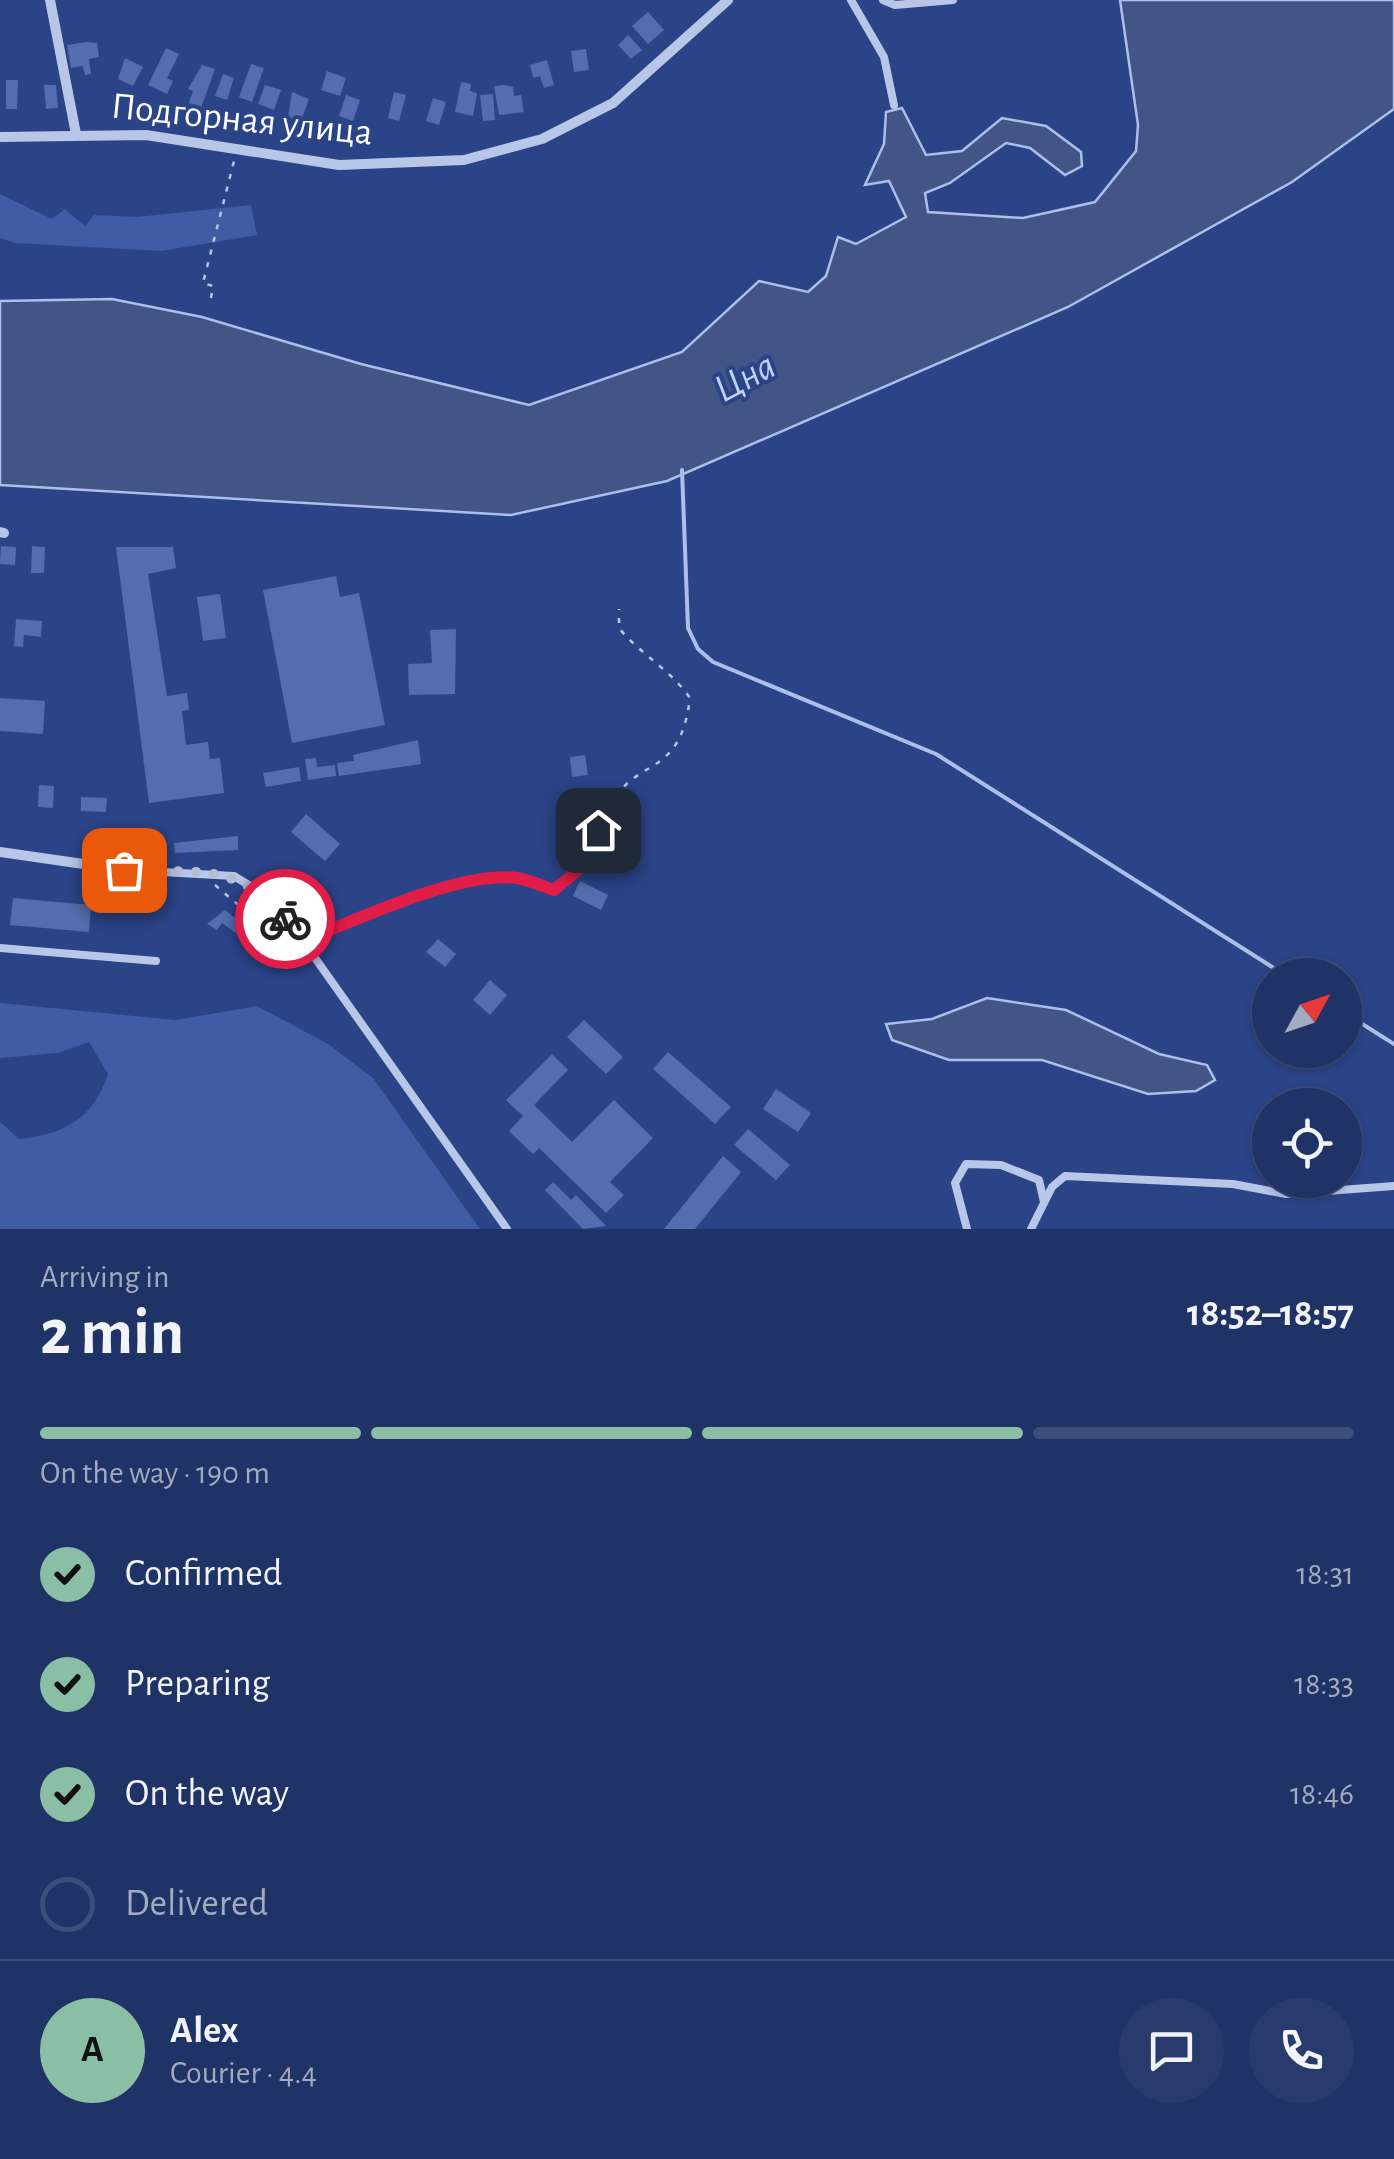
<!DOCTYPE html>
<html lang="en">
<head>
<meta charset="utf-8">
<style>
	:root { --surface:#203366; --page:#283b6c; --text:#f1f3f6; --muted:#a2aabf; --line:#3d4e7a; --accent:#8abfa5 }
	body { margin:0; font-family:"Alegreya Sans",sans-serif; background:var(--page); color:var(--text); height:100vh; display:flex; flex-direction:column; font-size:38px; white-space:nowrap }
	* { box-sizing:border-box; margin:0 }
	p { font-size:32px; color:var(--muted) }
	.icon { flex:none; width:55px; height:55px; fill:none; stroke:currentColor; stroke-width:2; stroke-linecap:round; stroke-linejoin:round }
	.map { position:relative; height:1229px; overflow:hidden }
	.details { display:flex; flex-direction:column; background:var(--surface); flex:1 }
	.details>* { flex:none }
	.needle { width:65px; rotate:50deg }
	.buttons { position:absolute; left:1252px; top:958px; display:grid; gap:20px }
	.buttons a { display:grid; place-items:center; width:110px; height:110px; border-radius:50%; background:var(--surface); box-shadow:0 2px 8px #0004,0 0 0 2px var(--line); font-size:50px }
	.pin { position:absolute; display:grid; place-items:center; width:85px; height:85px; color:#fff; margin:-42px; border-radius:20px; box-shadow:0 5px 15px #0006 }
	.courier { position:absolute; display:grid; place-items:center; width:100px; height:100px; margin:-50px; border:8px solid #e11d48; border-radius:50%; background:#fff; color:#222; box-shadow:0 2px 12px #0007 }
	.head em { font-style:normal; font-weight:700 }
	.head div { display:flex; flex-direction:column-reverse }
	.head { display:flex; align-items:center; justify-content:space-between; height:170px; padding:0 40px }
	h1 { font-size:65px; font-weight:700; line-height:75px }
	.bar { display:grid; grid-template-columns:repeat(4,1fr); gap:15px 10px; align-content:center; height:120px; padding:0 40px }
	.bar i { height:12px; border-radius:8px; background:var(--line) }
	.bar .current { background:var(--accent) }
	.bar p { grid-column:span 4 }
	.line { display:flex; align-items:center; gap:25px; padding:0 40px; border-top:2px solid var(--line) }
	.line div { flex:1 }
	.round { display:grid; place-items:center; flex:none; width:105px; height:105px; border-radius:52px; background:var(--page) }
	ol { padding:0 40px; list-style:none }
	li { display:flex; align-items:center; gap:30px; height:110px }
	li p { margin-inline-start:auto }
	li .icon { padding:10px; border-radius:50%; background:var(--accent); color:#111; stroke-width:4 }
	li:last-child { color:var(--muted) }
	li i { width:55px; height:55px; border:5px solid var(--line); border-radius:50% }
	.map>svg:first-child { display:block }
	.green { fill:#405ca4 }
	.water { fill:#435586; stroke:#adbee8; stroke-width:2.5 }
	.lines { fill:none; stroke-linecap:round; stroke-linejoin:round }
	.stream { stroke:#adbee8; stroke-width:4 }
	.building { fill:#536daf }
	.path { stroke:#b8c6e8; stroke-width:2.5; stroke-dasharray:5 8; stroke-linecap:butt }
	.lane { stroke:#b8c6e8; stroke-width:8 }
	.street { stroke:#b8c6e8; stroke-width:10 }
	.done { stroke:#b5bed5; stroke-width:10; stroke-dasharray:0 18 }
	.route { stroke:#e11d48; stroke-width:12 }
	.labels { text-anchor:middle; stroke-width:8; stroke-linejoin:round; paint-order:stroke }
	.street-label { font-size:38px; fill:#fff; stroke:#2b4488 }
	.water-label { font-size:40px; font-style:italic; fill:#c4d0ef; stroke:#2b4488 }
</style>
</head>
<body>
<div class="map">
<svg width="1394" height="1229" viewBox="0 0 1394 1229">
	<rect width="100%" height="100%" fill="#2b4488"/>
	<g class="green">
		<polygon points="0,194 52,219 65,209 85,226 94,215 137,217 251,205 257,235 161,251 16,243 0,238"/>
		<path d="M0,1003L175,1020L257,1006L328,1044L373,1078L480,1229H0V1122L19,1139C64,1135 94,1118 108,1074L89,1042L58,1053L0,1058Z"/>
	</g>
	<g class="water">
		<polygon points="1120,0 1394,0 1394,109 1292,182 1068,307 667,481 511,515 0,485 0,301 112,299 202,317 361,364 529,405 682,352 759,281 808,292 826,276 838,237 856,244 906,217 889,181 865,185 884,144 886,112 902,108 926,155 962,151 1002,118 1046,126 1081,152 1082,166 1065,175 1030,148 1006,143 950,183 925,193 928,212 1023,218 1095,202 1136,151 1138,125"/>
		<polygon points="987,998 1066,1010 1159,1054 1207,1065 1215,1080 1196,1091 1148,1094 1042,1060 949,1060 892,1040 886,1024 932,1019"/>
	</g>
	<g class="lines">
		<g class="stream">
			<polyline points="682,470 688,628 698,649 713,662 936,754 1285,975"/>
			<polyline points="1345,1013 1394,1044"/>
		</g>
	</g>
	<g class="building">
		<polygon points="648,12 664,30 648,44 632,26"/>
		<polygon points="628,35 642,50 631,59 618,45"/>
		<polygon points="86,42 97,43 99,57 89,59 91,74 85,75 83,66 71,68 67,45"/>
		<polygon points="166,48 179,54 167,78 173,81 167,94 148,85"/>
		<polygon points="586,49 589,70 574,72 571,51"/>
		<polygon points="125,58 143,67 133,86 118,79"/>
		<polygon points="547,60 554,85 544,88 540,76 533,78 530,65"/>
		<polygon points="251,64 264,68 252,102 239,97"/>
		<polygon points="202,65 215,69 201,108 189,103 193,91 188,89"/>
		<polygon points="327,71 346,78 340,96 321,90"/>
		<polygon points="223,74 234,78 227,100 215,96"/>
		<polygon points="6,80 18,80 17,109 6,109"/>
		<polygon points="461,82 471,84 470,91 477,93 473,116 455,112"/>
		<polygon points="44,85 56,85 58,108 46,109"/>
		<polygon points="265,85 281,90 274,110 258,104"/>
		<polygon points="504,85 513,87 514,96 521,95 524,112 499,115 494,86"/>
		<polygon points="292,92 309,99 301,121 288,117"/>
		<polygon points="394,92 406,95 399,121 388,118"/>
		<polygon points="493,94 495,120 483,121 480,95"/>
		<polygon points="346,95 360,100 353,121 339,116"/>
		<polygon points="433,98 446,102 439,125 426,121"/>
		<polygon points="1,546 16,547 15,565 0,564"/>
		<polygon points="32,546 45,547 44,573 31,573"/>
		<polygon points="116,547 173,547 176,568 148,574 167,696 187,693 189,710 182,711 186,745 208,742 210,759 220,758 224,793 149,803"/>
		<polygon points="336,576 340,597 359,593 385,725 292,743 263,590"/>
		<polygon points="220,594 226,638 203,641 197,597"/>
		<polygon points="16,619 42,621 41,637 24,635 23,647 14,646"/>
		<polygon points="456,629 455,694 409,695 408,664 432,663 430,630"/>
		<polygon points="0,698 45,701 43,734 0,731"/>
		<polygon points="418,740 421,764 339,776 337,763 354,761 353,755"/>
		<polygon points="585,755 588,775 572,777 570,757"/>
		<polygon points="316,758 317,767 335,765 336,776 308,780 305,759"/>
		<polygon points="299,767 301,781 266,787 263,773"/>
		<polygon points="39,785 54,786 53,808 38,807"/>
		<polygon points="81,797 107,798 106,812 81,811"/>
		<polygon points="306,814 340,844 325,861 291,832"/>
		<polygon points="238,836 238,850 175,853 174,843"/>
		<polygon points="580,881 608,895 601,910 573,896"/>
		<polygon points="13,898 91,905 89,932 10,925"/>
		<polygon points="225,910 247,927 240,936 222,923 217,930 207,924"/>
		<polygon points="438,939 456,954 445,967 426,952"/>
		<polygon points="490,980 507,995 490,1015 473,1000"/>
		<polygon points="584,1020 623,1057 606,1074 567,1037"/>
		<polygon points="668,1052 731,1107 715,1124 653,1069"/>
		<polygon points="552,1054 568,1070 534,1105 572,1142 614,1100 653,1138 610,1182 624,1195 606,1213 539,1148 533,1154 509,1131 523,1116 506,1100"/>
		<polygon points="776,1089 811,1113 798,1132 763,1109"/>
		<polygon points="748,1129 790,1165 776,1180 734,1145"/>
		<polygon points="723,1156 741,1172 695,1229 664,1229"/>
		<polygon points="553,1182 571,1200 576,1195 606,1226 583,1229 545,1190"/>
	</g>
	<g class="lines">
		<g class="path">
			<polyline points="211,298 213,286 203,283 234,161"/>
			<path d="M603,819C632,750 679,786 690,698C671,670 641,655 619,628V609"/>
			<polyline points="215,885 256,920"/>
		</g>
		<g class="lane">
			<polyline points="851,0 884,57 894,105"/>
			<polyline points="883,0 895,5 953,0"/>
			<polyline points="125,870 234,876 265,895 303,941 507,1229"/>
			<path d="M303,941C356,920 462,870 517,878C529,880 542,886 553,890L579,869L598,830"/>
			<polyline points="0,948 156,961"/>
			<polyline points="967,1229 955,1183 966,1164 1001,1165 1039,1180 1044,1202"/>
			<polyline points="1031,1229 1052,1187 1065,1176 1233,1184 1286,1194 1394,1186"/>
		</g>
		<g class="street">
			<polyline points="50,0 76,134"/>
			<polyline points="0,137 146,135 339,165 464,160 542,139 613,103 728,0"/>
			<polyline points="0,532 4,533"/>
			<polyline points="0,852 125,870"/>
		</g>
	</g>
	<g class="lines">
		<path class="done" d="M124,870C195,874 236,860 285,919"/>
		<path class="route" d="M285,919L303,941C356,920 462,870 517,878C529,880 542,886 554,890L578,870L598,830"/>
	</g>
	<g class="labels">
		<g class="street-label">
			<text transform="translate(242 118) rotate(6)" y="13">Подгорная улица</text>
		</g>
		<g class="water-label">
			<text transform="translate(744 376) rotate(-28)" y="14">Цна</text>
		</g>
	</g>
</svg>
<div class="buttons">
<a><svg class="needle" viewBox="-14 -14 28 28"><path d="M0-13l5 13h-10z" fill="#e53935"/><path d="M0 13l5-13h-10z" fill="#a2aabf"/></svg></a>
<a><svg class="icon" aria-label="locate" viewBox="0 0 24 24"><circle cx="12" cy="12" r="6"/><path d="M12 2v4M12 18v4M2 12h4M18 12h4"/></svg></a>
</div>
<div class="pin" style="left:124px;top:870px;background:#ea580c"><svg class="icon" aria-label="bag" viewBox="0 0 24 24"><path d="M5 8h14l-1 12H6zM9 8a3 3 0 0 1 6 0"/></svg></div>
<div class="pin" style="left:598px;top:830px;background:#1f2937"><svg class="icon" aria-label="home" viewBox="0 0 24 24"><path d="M3 11l9-7 9 7M6 9v11h12V9"/></svg></div>
<div class="courier" style="left:285px;top:919px"><svg class="icon" aria-label="bike" viewBox="0 0 24 24"><circle cx="6" cy="16" r="4"/><circle cx="18" cy="16" r="4"/><path d="M6 16l4-8h5l3 8M10 8l3 8H6M13 5h3"/></svg></div>
</div>
<section class="details">
<div class="head"><div><h1>2 min</h1><p>Arriving in</p></div><em>18:52–18:57</em></div>
<div class="bar"><i class="current"></i><i class="current"></i><i class="current"></i><i></i><p>On the way · 190 m</p></div>
<ol>
<li><svg class="icon" aria-label="check" viewBox="0 0 24 24"><path d="M5 12l5 5 9-10"/></svg>Confirmed<p>18:31</p></li>
<li><svg class="icon" aria-label="check" viewBox="0 0 24 24"><path d="M5 12l5 5 9-10"/></svg>Preparing<p>18:33</p></li>
<li><svg class="icon" aria-label="check" viewBox="0 0 24 24"><path d="M5 12l5 5 9-10"/></svg>On the way<p>18:46</p></li>
<li><i></i>Delivered</li>
</ol>
<div class="line" style="height:180px"><b class="round" style="background:var(--accent);color:#111">A</b><div><b>Alex</b><p>Courier · 4.4</p></div><a class="round"><svg class="icon" aria-label="chat" viewBox="0 0 24 24"><path d="M4 5h16v11H9l-5 4z"/></svg></a><a class="round"><svg class="icon" aria-label="phone" viewBox="0 0 24 24"><path d="M5 4h4l2 5-3 2q2 4 5 5l2-3 5 2v4C11 20 4 13 5 4z"/></svg></a></div>
</section>
</body>
</html>
